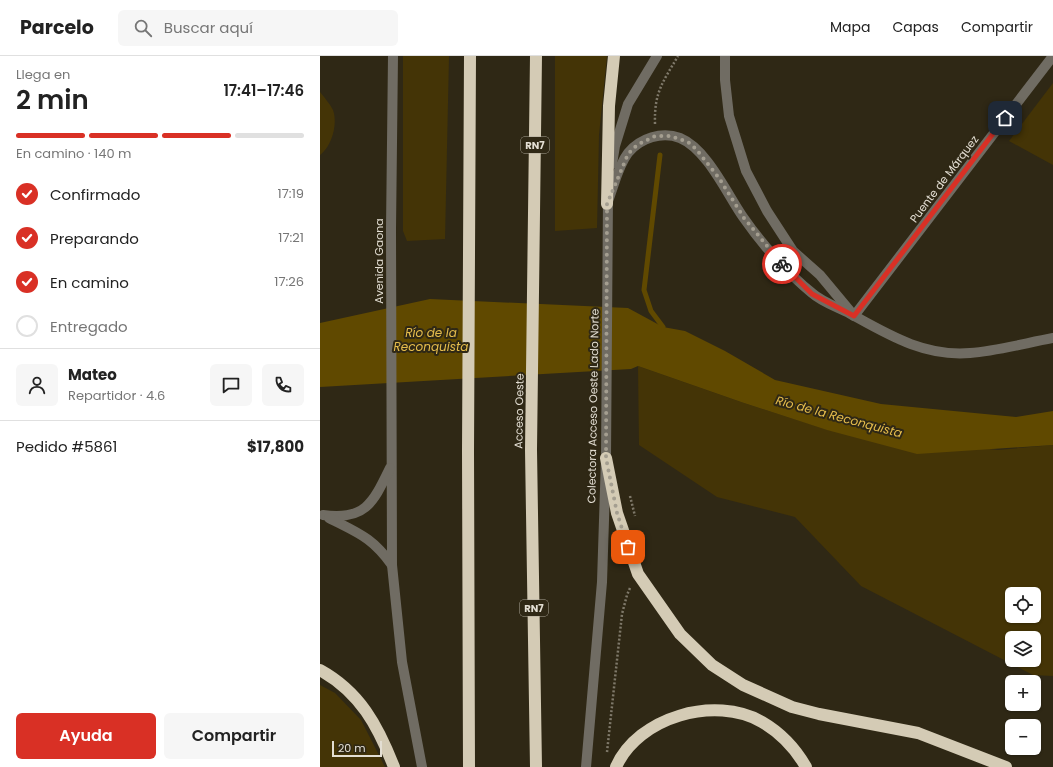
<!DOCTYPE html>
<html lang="es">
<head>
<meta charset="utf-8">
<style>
	:root { --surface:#fff; --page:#f6f6f6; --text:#222; --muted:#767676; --line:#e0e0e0; --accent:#d93025 }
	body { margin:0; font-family:Poppins,sans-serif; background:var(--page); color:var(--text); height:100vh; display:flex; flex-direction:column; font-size:15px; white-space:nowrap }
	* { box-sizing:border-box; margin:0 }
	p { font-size:13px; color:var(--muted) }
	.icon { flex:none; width:22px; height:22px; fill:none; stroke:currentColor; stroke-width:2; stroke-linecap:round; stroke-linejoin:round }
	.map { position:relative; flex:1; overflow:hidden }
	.side { display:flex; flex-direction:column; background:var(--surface); width:320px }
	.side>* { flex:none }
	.tools { position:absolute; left:685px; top:531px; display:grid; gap:8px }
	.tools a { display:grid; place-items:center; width:36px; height:36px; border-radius:6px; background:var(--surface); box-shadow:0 1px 3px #0004; font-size:20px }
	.scale { position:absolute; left:12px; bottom:10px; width:50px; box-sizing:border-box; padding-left:4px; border:2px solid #e3ded3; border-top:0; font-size:11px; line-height:14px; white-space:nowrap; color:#e3ded3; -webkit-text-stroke:3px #2f2815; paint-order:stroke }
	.pin { position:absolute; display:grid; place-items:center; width:34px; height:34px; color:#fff; margin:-17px; border-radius:8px; box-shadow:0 2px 6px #0006 }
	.courier { position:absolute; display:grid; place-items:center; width:40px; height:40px; margin:-20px; border:3px solid #d93025; border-radius:50%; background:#fff; color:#222; box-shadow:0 1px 5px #0007 }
	.overview em { font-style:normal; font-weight:600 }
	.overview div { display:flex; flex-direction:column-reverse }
	.overview { display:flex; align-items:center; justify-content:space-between; height:68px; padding:0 16px }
	h1 { font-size:26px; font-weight:600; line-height:30px }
	.bar { display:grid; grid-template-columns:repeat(4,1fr); gap:6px 4px; align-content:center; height:48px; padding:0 16px }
	.bar i { height:5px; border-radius:3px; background:var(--line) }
	.bar .current { background:var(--accent) }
	.bar p { grid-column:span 4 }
	.line { display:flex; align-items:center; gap:10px; padding:0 16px; border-top:1px solid var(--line) }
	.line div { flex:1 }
	.round { display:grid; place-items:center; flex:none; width:42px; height:42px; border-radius:6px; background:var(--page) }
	ol { padding:0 16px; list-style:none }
	li { display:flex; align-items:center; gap:12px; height:44px }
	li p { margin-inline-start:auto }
	li .icon { padding:4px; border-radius:50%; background:var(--accent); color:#fff; stroke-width:4 }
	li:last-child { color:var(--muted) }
	li i { width:22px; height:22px; border:2px solid var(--line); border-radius:50% }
	.button { display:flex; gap:8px; margin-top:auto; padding:8px 16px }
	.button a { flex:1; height:46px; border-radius:6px; background:var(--accent); color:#fff; font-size:16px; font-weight:600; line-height:46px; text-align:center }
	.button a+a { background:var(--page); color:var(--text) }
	header { display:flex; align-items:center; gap:24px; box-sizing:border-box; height:56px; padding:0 20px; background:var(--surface); border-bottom:1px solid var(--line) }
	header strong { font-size:19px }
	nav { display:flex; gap:22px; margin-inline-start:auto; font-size:14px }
	.search { width:280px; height:36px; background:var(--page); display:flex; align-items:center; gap:10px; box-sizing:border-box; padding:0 14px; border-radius:6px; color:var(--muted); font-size:15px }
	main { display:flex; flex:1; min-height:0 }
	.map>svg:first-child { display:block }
	.green { fill:#443406; fill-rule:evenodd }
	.water { fill:#604900 }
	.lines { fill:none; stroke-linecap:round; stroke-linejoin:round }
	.stream { stroke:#604900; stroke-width:5 }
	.path { stroke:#7f796a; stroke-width:2.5; stroke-dasharray:2 2; stroke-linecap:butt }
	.minor { stroke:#706c63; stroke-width:10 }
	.highway { stroke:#d4cbb5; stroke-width:12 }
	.done { stroke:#a49e90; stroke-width:4; stroke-dasharray:0 7.2 }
	.route { stroke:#d93025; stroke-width:5 }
	.labels { text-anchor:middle; stroke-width:4; stroke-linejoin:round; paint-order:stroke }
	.shield { fill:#2f2815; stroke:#ada79a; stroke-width:1 }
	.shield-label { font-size:10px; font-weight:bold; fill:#e3ded3 }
	.street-label { font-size:11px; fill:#e3ded3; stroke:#2f2815 }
	.water-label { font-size:12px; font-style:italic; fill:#e6bd4c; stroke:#2f2815 }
</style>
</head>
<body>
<header>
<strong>Parcelo</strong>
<div class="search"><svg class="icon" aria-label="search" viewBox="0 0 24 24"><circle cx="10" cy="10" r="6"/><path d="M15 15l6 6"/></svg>Buscar aquí</div>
<nav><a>Mapa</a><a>Capas</a><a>Compartir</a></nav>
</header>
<main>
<section class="side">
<div class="overview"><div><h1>2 min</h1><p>Llega en</p></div><em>17:41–17:46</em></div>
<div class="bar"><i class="current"></i><i class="current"></i><i class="current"></i><i></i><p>En camino · 140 m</p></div>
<ol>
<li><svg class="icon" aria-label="check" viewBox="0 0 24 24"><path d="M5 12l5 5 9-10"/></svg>Confirmado<p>17:19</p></li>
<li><svg class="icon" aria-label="check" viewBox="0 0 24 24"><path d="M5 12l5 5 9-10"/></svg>Preparando<p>17:21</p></li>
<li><svg class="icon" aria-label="check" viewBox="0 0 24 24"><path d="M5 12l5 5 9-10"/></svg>En camino<p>17:26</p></li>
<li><i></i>Entregado</li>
</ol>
<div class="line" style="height:72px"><a class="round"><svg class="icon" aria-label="person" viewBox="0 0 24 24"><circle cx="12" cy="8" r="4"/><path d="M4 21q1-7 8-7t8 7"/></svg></a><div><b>Mateo</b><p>Repartidor · 4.6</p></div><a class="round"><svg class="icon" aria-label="chat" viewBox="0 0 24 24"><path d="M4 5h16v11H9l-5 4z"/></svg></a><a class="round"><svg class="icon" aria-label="phone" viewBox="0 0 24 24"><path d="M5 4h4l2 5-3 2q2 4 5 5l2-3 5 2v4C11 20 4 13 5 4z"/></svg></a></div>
<div class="line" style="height:52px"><div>Pedido #5861</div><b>$17,800</b></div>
<div class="button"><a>Ayuda</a><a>Compartir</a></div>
</section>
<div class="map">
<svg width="733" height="711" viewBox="0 0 733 711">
	<rect width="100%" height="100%" fill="#2f2815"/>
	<g class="green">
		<polygon points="83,0 129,0 125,183 87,185 83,175"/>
		<polygon points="235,0 287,0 279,79 277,172 235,175"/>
		<polygon points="733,27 733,109 689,85"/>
		<path d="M0,36C4,41 10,48 13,54C18,68 12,90 0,99Z"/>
		<path d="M318,310L424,347L508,374L678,394L733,389V620L713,619L541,530L475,461L397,441L319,389ZM692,538H714V560H692ZM692,582H714V604H692Z"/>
		<polygon points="0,629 15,637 41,664 65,711 0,711"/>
	</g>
	<polygon class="water" points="110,243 308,252 343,271 365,275 405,295 455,324 561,348 696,361 733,355 733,389 597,398 507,374 424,347 318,310 311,313 0,331 0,267"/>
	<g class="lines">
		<polyline class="stream" points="340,99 324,234 331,255 343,271"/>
		<g class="path">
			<path d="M335,68C334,36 343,26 358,0"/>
			<polyline points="310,440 315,460"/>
			<polyline points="287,696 302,558 307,539 310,532"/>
		</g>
		<g class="minor">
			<polyline points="73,0 71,173 72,509 82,606 102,711"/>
			<polyline points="405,0 405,24 409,60 426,115 447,155 473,195 500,219 530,255"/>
			<polyline points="292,108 295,90 308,48 337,0"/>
			<path d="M288,145C294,130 298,110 308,97C320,82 342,75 360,82C387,93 407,138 423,161C441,187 467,217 492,237C502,246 517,251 529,257C567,278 604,301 650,297C677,295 706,287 733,282"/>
			<polyline points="534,260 733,0"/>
			<path d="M3,459C45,465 53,447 70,412"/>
			<path d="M9,462C38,477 52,481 72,509"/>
			<polyline points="266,711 282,526 286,402 288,141"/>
		</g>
		<g class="highway">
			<polyline points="216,0 211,394 216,711"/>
			<polyline points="287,148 289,50 294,0"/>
			<polyline points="286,402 297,457 318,518 360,578 392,609 423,629 472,651 499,658 598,677 686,711"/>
			<path d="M0,614C40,636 58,670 74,711"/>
			<polyline points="149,711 148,395 150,0"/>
			<path d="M296,711C318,661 395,639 442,666C461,677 475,692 486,711"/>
		</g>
	</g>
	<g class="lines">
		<polyline class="done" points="308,491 297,457 286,402 287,148 308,98 317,89 335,80 350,80 368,86 376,93 399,122 424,162 462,208"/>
		<polyline class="route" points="462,208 492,238 534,260 685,62"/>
	</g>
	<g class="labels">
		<g class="shield">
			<rect x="201" y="81" width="28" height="16" rx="3"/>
			<rect x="200" y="544" width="28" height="16" rx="3"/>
		</g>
		<g class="shield-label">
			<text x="215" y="93">RN7</text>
			<text x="214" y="556">RN7</text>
		</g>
		<g class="street-label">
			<text transform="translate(624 123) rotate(-53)" y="4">Puente de Márquez</text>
			<text transform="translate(59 205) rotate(-90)" y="4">Avenida Gaona</text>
			<text transform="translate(273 350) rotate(-89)" y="4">Colectora Acceso Oeste Lado Norte</text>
			<text transform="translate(199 355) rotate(-89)" y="4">Acceso Oeste</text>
		</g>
		<g class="water-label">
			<text x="111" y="281">Río de la<tspan x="111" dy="14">Reconquista</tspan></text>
			<text transform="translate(519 361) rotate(15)" y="4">Río de la Reconquista</text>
		</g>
	</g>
</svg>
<div class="tools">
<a><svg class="icon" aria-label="locate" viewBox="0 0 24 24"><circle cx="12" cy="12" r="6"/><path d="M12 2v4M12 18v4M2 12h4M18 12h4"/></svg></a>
<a><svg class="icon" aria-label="layers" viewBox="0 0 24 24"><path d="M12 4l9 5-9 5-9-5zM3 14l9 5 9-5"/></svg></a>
<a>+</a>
<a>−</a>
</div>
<div class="scale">20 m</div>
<div class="pin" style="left:308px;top:491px;background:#ea580c"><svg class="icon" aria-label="bag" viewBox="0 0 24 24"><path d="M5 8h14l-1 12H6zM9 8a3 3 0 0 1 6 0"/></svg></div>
<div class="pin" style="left:685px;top:62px;background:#1f2937"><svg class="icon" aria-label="home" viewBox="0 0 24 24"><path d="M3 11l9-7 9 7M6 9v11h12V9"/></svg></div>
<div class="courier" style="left:462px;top:208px"><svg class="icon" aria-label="bike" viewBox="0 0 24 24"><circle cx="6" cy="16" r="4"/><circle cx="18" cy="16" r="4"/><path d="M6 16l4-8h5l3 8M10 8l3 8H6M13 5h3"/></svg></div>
</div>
</main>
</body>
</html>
